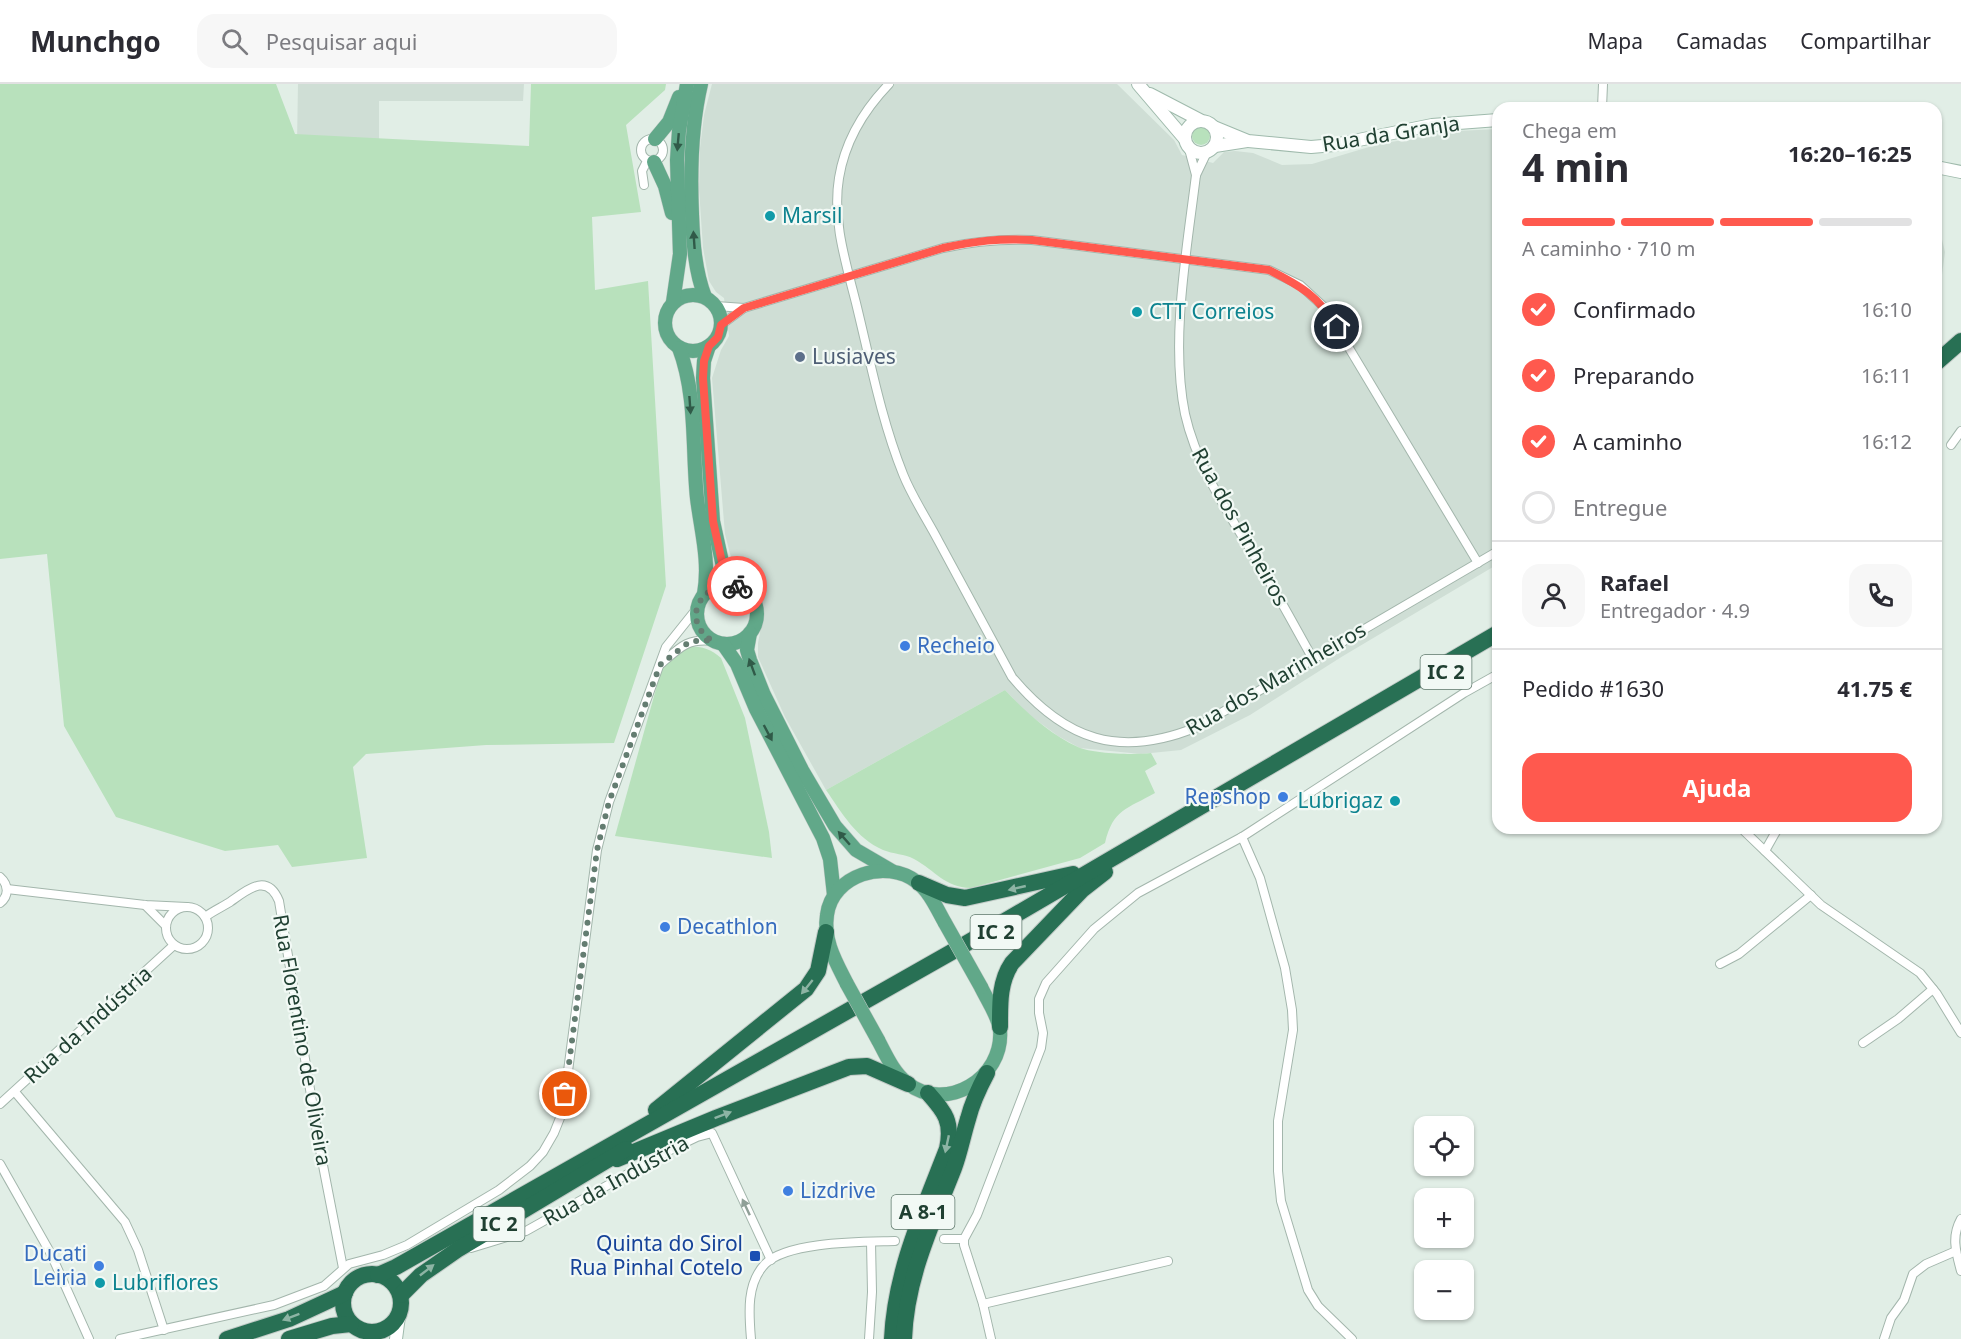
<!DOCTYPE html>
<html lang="pt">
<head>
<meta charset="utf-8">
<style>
	:root { --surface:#fff; --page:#f7f7f7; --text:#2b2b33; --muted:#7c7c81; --line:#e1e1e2; --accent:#ff594e }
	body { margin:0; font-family:"Noto Sans",sans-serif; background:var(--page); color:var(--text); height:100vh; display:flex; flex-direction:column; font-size:22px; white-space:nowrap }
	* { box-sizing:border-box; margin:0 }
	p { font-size:20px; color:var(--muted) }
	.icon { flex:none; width:33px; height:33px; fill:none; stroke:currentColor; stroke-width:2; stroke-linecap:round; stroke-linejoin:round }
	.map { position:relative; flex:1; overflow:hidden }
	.sheet { position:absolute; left:1492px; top:18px; width:450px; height:732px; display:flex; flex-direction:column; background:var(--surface); border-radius:18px; box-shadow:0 2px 4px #0004 }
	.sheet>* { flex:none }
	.buttons { position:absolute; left:1414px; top:1032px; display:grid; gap:12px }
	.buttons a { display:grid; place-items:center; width:60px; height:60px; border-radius:12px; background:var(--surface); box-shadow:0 2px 4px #0004; font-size:30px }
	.pin { position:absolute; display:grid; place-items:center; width:51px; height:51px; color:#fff; margin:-26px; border:3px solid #fff; border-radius:50%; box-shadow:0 2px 6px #0007 }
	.courier { position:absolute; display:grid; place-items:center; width:60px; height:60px; margin:-30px; border:4px solid #ff594e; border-radius:50%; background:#fff; color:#222; box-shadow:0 2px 8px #0007 }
	.headline em { font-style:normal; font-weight:700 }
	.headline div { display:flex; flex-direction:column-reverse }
	.headline { display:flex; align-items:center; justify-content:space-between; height:102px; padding:0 30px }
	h1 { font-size:39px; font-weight:700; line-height:45px }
	.bar { display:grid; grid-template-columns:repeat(4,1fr); gap:9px 6px; align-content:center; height:72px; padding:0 30px }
	.bar i { height:8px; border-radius:4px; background:var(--line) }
	.bar .selected { background:var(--accent) }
	.bar p { grid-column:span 4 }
	.line { display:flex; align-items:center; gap:15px; padding:0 30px; border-top:2px solid var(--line) }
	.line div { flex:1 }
	.round { display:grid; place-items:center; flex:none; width:63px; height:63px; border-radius:18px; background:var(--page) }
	ol { padding:0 30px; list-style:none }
	li { display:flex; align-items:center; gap:18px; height:66px }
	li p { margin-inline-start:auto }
	li .icon { padding:6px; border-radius:50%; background:var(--accent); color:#fff; stroke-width:4 }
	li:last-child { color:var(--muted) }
	li i { width:33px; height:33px; border:3px solid var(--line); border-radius:50% }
	.button { display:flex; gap:12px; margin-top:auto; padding:12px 30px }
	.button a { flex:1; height:69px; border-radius:18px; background:var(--accent); color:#fff; font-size:24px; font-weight:700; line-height:69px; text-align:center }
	header { display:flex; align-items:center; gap:36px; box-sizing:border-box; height:84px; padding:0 30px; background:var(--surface); border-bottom:2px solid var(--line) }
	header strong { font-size:28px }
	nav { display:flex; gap:33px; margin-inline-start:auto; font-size:21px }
	.search { width:420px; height:54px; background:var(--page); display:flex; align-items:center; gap:15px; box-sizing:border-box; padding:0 21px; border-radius:18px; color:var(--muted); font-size:22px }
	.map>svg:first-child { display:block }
	.built { fill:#cfded5 }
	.green { fill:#b8e1bc }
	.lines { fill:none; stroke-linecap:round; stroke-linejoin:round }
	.street-casing { stroke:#a3b6ac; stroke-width:10 }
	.secondary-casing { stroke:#9fbaac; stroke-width:14 }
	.primary-casing { stroke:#c1cac6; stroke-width:15 }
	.highway-casing { stroke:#c1cac6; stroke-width:18 }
	.street { stroke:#fff; stroke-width:8 }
	.secondary { stroke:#fff; stroke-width:12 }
	.primary { stroke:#61a889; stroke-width:14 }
	.highway { stroke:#287054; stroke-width:16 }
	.primary-bridge-casing { stroke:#c1cac6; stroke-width:15; stroke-linecap:butt }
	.primary-bridge { stroke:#61a889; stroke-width:14 }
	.oneway { fill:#305a48 }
	.oneway2 { fill:#8db4a4 }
	.oneway3 { fill:#90a098 }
	.done { stroke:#647d71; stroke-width:6; stroke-dasharray:0 10.8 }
	.route { stroke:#ff594e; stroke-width:8 }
	.culture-dot { fill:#0f9aa8; stroke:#f2f9f5; stroke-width:2 }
	.service-dot { fill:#5c6f8a; stroke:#f2f9f5; stroke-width:2 }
	.shop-dot { fill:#3f7fe0; stroke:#f2f9f5; stroke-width:2 }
	.transit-dot { fill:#1a4fb4; stroke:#f2f9f5; stroke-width:2 }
	.labels { text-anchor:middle; stroke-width:4.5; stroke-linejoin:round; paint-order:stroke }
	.shield { fill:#f2f9f5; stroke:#5f786c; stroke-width:1.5 }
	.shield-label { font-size:20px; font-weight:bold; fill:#204032 }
	.street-label { font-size:21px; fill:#204032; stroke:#f2f9f5 }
	.culture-label { font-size:21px; fill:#0d838f; stroke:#f2f9f5; text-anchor:start }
	.service-label { font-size:21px; fill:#4e5e75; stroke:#f2f9f5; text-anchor:start }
	.shop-label { font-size:21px; fill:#366cbe; stroke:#f2f9f5; text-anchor:start }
	.transit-label { font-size:21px; fill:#164399; stroke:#f2f9f5; text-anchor:end }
</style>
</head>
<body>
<header>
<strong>Munchgo</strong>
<div class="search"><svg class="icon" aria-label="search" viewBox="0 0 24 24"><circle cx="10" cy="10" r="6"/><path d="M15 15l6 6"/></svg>Pesquisar aqui</div>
<nav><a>Mapa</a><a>Camadas</a><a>Compartilhar</a></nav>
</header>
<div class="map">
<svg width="1961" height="1255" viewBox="0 0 1961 1255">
	<rect width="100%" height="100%" fill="#e1eee6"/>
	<g class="built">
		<polygon points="298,0 524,0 523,17 379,17 379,56 297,59"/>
		<polygon points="712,0 1117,0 1174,56 1182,71 1213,79 1224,68 1235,67 1253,69 1282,81 1312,80 1379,60 1421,53 1458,47 1498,45 1498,480 1343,572 1250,631 1181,666 1141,670 1080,664 1058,652 1028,630 1005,606 826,706 785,633 758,573 758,559 763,533 762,522 757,512 737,486 730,470 725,450 712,294 721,266 729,252 724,214 716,208 709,197 703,164 699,105 700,64 704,31"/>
		<polygon points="1936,130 1945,168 1942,191 1937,208"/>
	</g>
	<g class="green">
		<polygon points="0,0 276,0 295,50 529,62 531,0 666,0 665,6 626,41 641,128 592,133 595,206 648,197 666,502 614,659 486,661 366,670 353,683 367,774 292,783 278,761 225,767 116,733 64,642 47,470 0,475"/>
		<circle cx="1201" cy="52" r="9"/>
		<path d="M689,562C703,563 711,565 721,574L745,634L769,748L772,774L615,752L661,587L671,573Z"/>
		<path d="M1005,606C1026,628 1049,650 1078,663C1093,670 1134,671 1151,669L1157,680L1145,687L1155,709C1127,725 1113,725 1105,759L1080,774L971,804C944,803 936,787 914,775C905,770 893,770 883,766C856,754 842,729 826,706Z"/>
	</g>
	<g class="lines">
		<defs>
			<g id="street">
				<path d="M889,0C863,27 845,57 839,94C832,136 846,179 856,219C870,276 881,335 903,390C912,413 927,435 939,458C963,503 988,548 1012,593C1065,656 1119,675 1197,643L1498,467"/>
				<polyline points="1602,24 1603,0"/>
				<circle cx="652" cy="66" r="11"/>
				<polyline points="1189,65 1196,91"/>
				<path d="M1207,68L1196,91C1187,165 1170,257 1185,330C1197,384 1231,433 1259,480C1278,511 1295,543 1313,575"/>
				<polyline points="644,101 642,87 647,77"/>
				<polyline points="716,222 744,224"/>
				<path d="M721,241L744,224L943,164C975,157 1000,155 1032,156L1269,186L1300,201L1325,224L1478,479"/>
				<polyline points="1951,361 1961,347"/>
				<path d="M662,579C680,563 688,554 713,557"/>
				<polyline points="1741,744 1821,821 1920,889 1937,910 1961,949"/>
				<polyline points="1242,753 1260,794 1285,884 1292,926 1293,946 1278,1037 1278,1087 1281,1117 1308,1206 1318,1222 1352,1255"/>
				<polyline points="1765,767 1778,744"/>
				<path d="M0,793C9,801 9,812 0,819"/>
				<polyline points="7,805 145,821 187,823"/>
				<polyline points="145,821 166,842"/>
				<circle cx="187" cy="844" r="21"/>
				<path d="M205,833C213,827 222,823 230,818C247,806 267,788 279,817L320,1066L343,1184"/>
				<polyline points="1720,880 1739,870 1811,811"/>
				<polyline points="1863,959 1898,935 1933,905"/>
				<polyline points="15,1008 125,1138 138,1166 164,1246"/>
				<polyline points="0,1020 174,861"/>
				<polyline points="0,1080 51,1170 89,1255"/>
				<path d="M1961,1135C1951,1153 1956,1168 1961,1187"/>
				<polyline points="944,1155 964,1155"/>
				<polyline points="471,1164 526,1147 674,1064 697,1053 712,1049 771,1176"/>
				<polyline points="983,1220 1168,1177"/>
				<polyline points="120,1255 274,1221 324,1202 349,1180 383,1171 407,1161 499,1106 530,1082 543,1068 554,1049 560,1034 565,1010 597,766 609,718 666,563 698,523"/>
				<path d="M751,1255C749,1230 746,1200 765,1180C788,1157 863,1158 895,1157"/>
				<polyline points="869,1255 872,1208 871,1158"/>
				<polyline points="991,1255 983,1220 964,1161 964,1155 977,1131 1041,964 1043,949 1039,929 1039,915 1046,899 1094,845 1138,809 1242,753 1464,609 1498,590"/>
				<polyline points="1884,1255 1891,1234 1904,1216 1913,1190 1926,1180 1956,1167"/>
			</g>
			<g id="secondary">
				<polyline points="1138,0 1184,54"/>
				<polyline points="1150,10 1200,36"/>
				<circle cx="1201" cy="53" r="16"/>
				<polyline points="1214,43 1248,57 1311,63 1334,61 1432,41 1498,36"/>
				<polyline points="1215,62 1247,57"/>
				<polyline points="1936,83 1961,88"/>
				<polyline points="365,1248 369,1255"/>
				<polyline points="396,1255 399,1232"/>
			</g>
			<g id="primary">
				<path d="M701,0C691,43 690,86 692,130C693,158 695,187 705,213"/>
				<polyline points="655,55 669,38 679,13"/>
				<polyline points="654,78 665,102 672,129"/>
				<circle cx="693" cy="239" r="28"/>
				<polyline points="673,218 680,170 677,76 679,47 687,0"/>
				<polyline points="709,262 704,277 703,294 713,437 722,478 727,490 737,502"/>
				<path d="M679,264C697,311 692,365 697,414C701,447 710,477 704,510"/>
				<circle cx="727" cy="530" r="30"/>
				<polyline points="750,549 747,566 750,576 764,611 802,686 835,742 856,766 892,787"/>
				<polyline points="723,560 737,580 756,625 823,754 830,775 834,811"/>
				<path d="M847,900C836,878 823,857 827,831C832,791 886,774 917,798C930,808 937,825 945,839"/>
				<path d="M878,956C886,971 893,988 907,999C946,1030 1004,994 1000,946C998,931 987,916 981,903"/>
			</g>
			<g id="highway">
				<polyline points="1936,279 1961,257"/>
				<polyline points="919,799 947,811 965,814 1073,790"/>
				<path d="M1000,943C1000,921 999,898 1012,879L1082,806L1105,788"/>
				<polyline points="656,1026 806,905 818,887 826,848"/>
				<polyline points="617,1075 716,1034 849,983 867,982 908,1000"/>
				<circle cx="372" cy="1219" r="29"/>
				<polyline points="378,1191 396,1183 950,869 1498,549"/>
				<polyline points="401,1211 421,1191 457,1166 626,1065"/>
				<polyline points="227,1255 289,1235 345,1209"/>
				<polyline points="289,1255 332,1242 351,1240"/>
				<path d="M892,1255C895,1188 923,1127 947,1065C953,1038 945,1028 928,1009"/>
				<path d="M904,1255C906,1194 932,1140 954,1084C960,1068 963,1051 968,1035C972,1019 979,1004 987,989"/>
			</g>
		</defs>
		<use href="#street" class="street-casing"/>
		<use href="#secondary" class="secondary-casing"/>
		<use href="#primary" class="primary-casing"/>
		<use href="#highway" class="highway-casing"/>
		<use href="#street" class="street"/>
		<use href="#secondary" class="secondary"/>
		<use href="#primary" class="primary"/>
		<use href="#highway" class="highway"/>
		<defs>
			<g id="primary-bridge">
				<polyline points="945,839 981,903"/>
				<polyline points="847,900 878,956"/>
			</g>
		</defs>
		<use href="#primary-bridge" class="primary-bridge-casing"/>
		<use href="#primary-bridge" class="primary-bridge"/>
	</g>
	<defs><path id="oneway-solid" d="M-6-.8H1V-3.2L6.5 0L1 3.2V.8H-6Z" transform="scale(1.5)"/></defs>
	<g class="oneway">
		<use href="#oneway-solid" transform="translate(678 58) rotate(95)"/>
		<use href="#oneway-solid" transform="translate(694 156) rotate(-94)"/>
		<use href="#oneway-solid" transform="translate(690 321) rotate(86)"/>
		<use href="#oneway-solid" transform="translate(752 583) rotate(-110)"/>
		<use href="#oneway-solid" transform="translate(768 649) rotate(62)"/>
		<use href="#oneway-solid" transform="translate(844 754) rotate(-131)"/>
	</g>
	<g class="oneway2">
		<use href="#oneway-solid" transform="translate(1017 804) rotate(167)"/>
		<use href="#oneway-solid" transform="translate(807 903) rotate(129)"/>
		<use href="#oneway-solid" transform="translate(723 1031) rotate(-21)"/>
		<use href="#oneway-solid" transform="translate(947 1060) rotate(102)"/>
		<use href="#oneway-solid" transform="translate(427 1186) rotate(-38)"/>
		<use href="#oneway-solid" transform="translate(291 1233) rotate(159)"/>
	</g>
	<use class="oneway3" href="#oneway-solid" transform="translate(746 1123) rotate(-115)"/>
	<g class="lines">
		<path class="done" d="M565,1010L597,766L609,718L660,581L689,558L703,556L713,557C680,538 699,497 737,502"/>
		<path class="route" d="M737,502L722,478L713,437L703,294L704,277L709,262L718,253L721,241L744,224L943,164C975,157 1000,154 1032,156L1269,186C1301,202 1318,212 1337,243"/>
	</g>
	<g class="culture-dot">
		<circle cx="770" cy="132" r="6"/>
		<circle cx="1137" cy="228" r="6"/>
		<circle cx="1395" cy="717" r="6"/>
		<circle cx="100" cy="1199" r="6"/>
	</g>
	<circle class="service-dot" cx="800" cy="273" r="6"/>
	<g class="shop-dot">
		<circle cx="905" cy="562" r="6"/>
		<circle cx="1283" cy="713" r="6"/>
		<circle cx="665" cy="843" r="6"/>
		<circle cx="788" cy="1107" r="6"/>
		<circle cx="99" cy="1182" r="6"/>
	</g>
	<rect class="transit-dot" x="749" y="1166" width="12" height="12" rx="3"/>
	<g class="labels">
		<g class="shield">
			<rect x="1420.5" y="571" width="51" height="34" rx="4.5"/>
			<rect x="970.5" y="831" width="51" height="34" rx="4.5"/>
			<rect x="891.5" y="1111" width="63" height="34" rx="4.5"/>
			<rect x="473.5" y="1123" width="51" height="34" rx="4.5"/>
		</g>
		<g class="shield-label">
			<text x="1446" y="595">IC 2</text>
			<text x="996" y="855">IC 2</text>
			<text x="923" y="1135">A 8-1</text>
			<text x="499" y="1147">IC 2</text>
		</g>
		<g class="street-label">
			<text transform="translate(1391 50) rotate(-9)" y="7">Rua da Granja</text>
			<text transform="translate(1240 443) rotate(61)" y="7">Rua dos Pinheiros</text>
			<text transform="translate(1276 595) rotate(-30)" y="7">Rua dos Marinheiros</text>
			<text transform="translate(88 941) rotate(-42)" y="7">Rua da Indústria</text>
			<text transform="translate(302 956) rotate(80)" y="7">Rua Florentino de Oliveira</text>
			<text transform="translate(616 1097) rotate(-29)" y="7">Rua da Indústria</text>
		</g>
		<g class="culture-label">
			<text x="782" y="139">Marsil</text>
			<text x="1149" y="235">CTT Correios</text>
			<text x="1383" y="724" text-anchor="end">Lubrigaz</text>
			<text x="112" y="1206">Lubriflores</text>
		</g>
		<g class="service-label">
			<text x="812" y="280">Lusiaves</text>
		</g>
		<g class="shop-label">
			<text x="917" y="569">Recheio</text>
			<text x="1271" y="720" text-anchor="end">Repshop</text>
			<text x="677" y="850">Decathlon</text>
			<text x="800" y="1114">Lizdrive</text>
			<text x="87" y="1177" text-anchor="end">Ducati<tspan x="87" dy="24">Leiria</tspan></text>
		</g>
		<g class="transit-label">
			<text x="743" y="1167">Quinta do Sirol<tspan x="743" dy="24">Rua Pinhal Cotelo</tspan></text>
		</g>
	</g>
</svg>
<div class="buttons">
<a><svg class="icon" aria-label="locate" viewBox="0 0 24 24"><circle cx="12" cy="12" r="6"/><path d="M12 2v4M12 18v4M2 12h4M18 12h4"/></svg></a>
<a>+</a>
<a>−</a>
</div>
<div class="pin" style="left:565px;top:1010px;background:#ea580c"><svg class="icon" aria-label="bag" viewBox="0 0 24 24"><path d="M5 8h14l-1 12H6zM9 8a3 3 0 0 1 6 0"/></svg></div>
<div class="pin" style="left:1337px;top:243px;background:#1f2937"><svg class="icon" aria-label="home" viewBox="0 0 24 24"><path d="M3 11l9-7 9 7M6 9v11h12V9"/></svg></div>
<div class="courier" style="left:737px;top:502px"><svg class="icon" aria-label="bike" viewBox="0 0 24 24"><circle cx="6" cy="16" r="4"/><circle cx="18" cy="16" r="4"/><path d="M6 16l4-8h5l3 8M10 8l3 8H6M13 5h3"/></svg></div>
<section class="sheet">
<div class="headline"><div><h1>4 min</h1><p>Chega em</p></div><em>16:20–16:25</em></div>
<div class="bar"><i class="selected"></i><i class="selected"></i><i class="selected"></i><i></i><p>A caminho · 710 m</p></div>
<ol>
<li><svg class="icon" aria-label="check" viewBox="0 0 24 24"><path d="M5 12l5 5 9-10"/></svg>Confirmado<p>16:10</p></li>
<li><svg class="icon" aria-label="check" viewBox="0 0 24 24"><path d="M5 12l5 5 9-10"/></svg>Preparando<p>16:11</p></li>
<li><svg class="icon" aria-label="check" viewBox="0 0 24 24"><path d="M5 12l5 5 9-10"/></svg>A caminho<p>16:12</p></li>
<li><i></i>Entregue</li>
</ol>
<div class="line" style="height:108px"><a class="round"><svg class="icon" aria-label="person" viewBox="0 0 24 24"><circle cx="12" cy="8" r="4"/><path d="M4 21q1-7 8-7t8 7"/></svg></a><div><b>Rafael</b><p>Entregador · 4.9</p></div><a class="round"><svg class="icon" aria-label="phone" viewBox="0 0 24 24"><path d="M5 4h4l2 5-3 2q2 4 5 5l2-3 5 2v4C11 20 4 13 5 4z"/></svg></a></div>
<div class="line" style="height:78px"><div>Pedido #1630</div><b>41.75 €</b></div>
<div class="button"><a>Ajuda</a></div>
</section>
</div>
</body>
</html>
